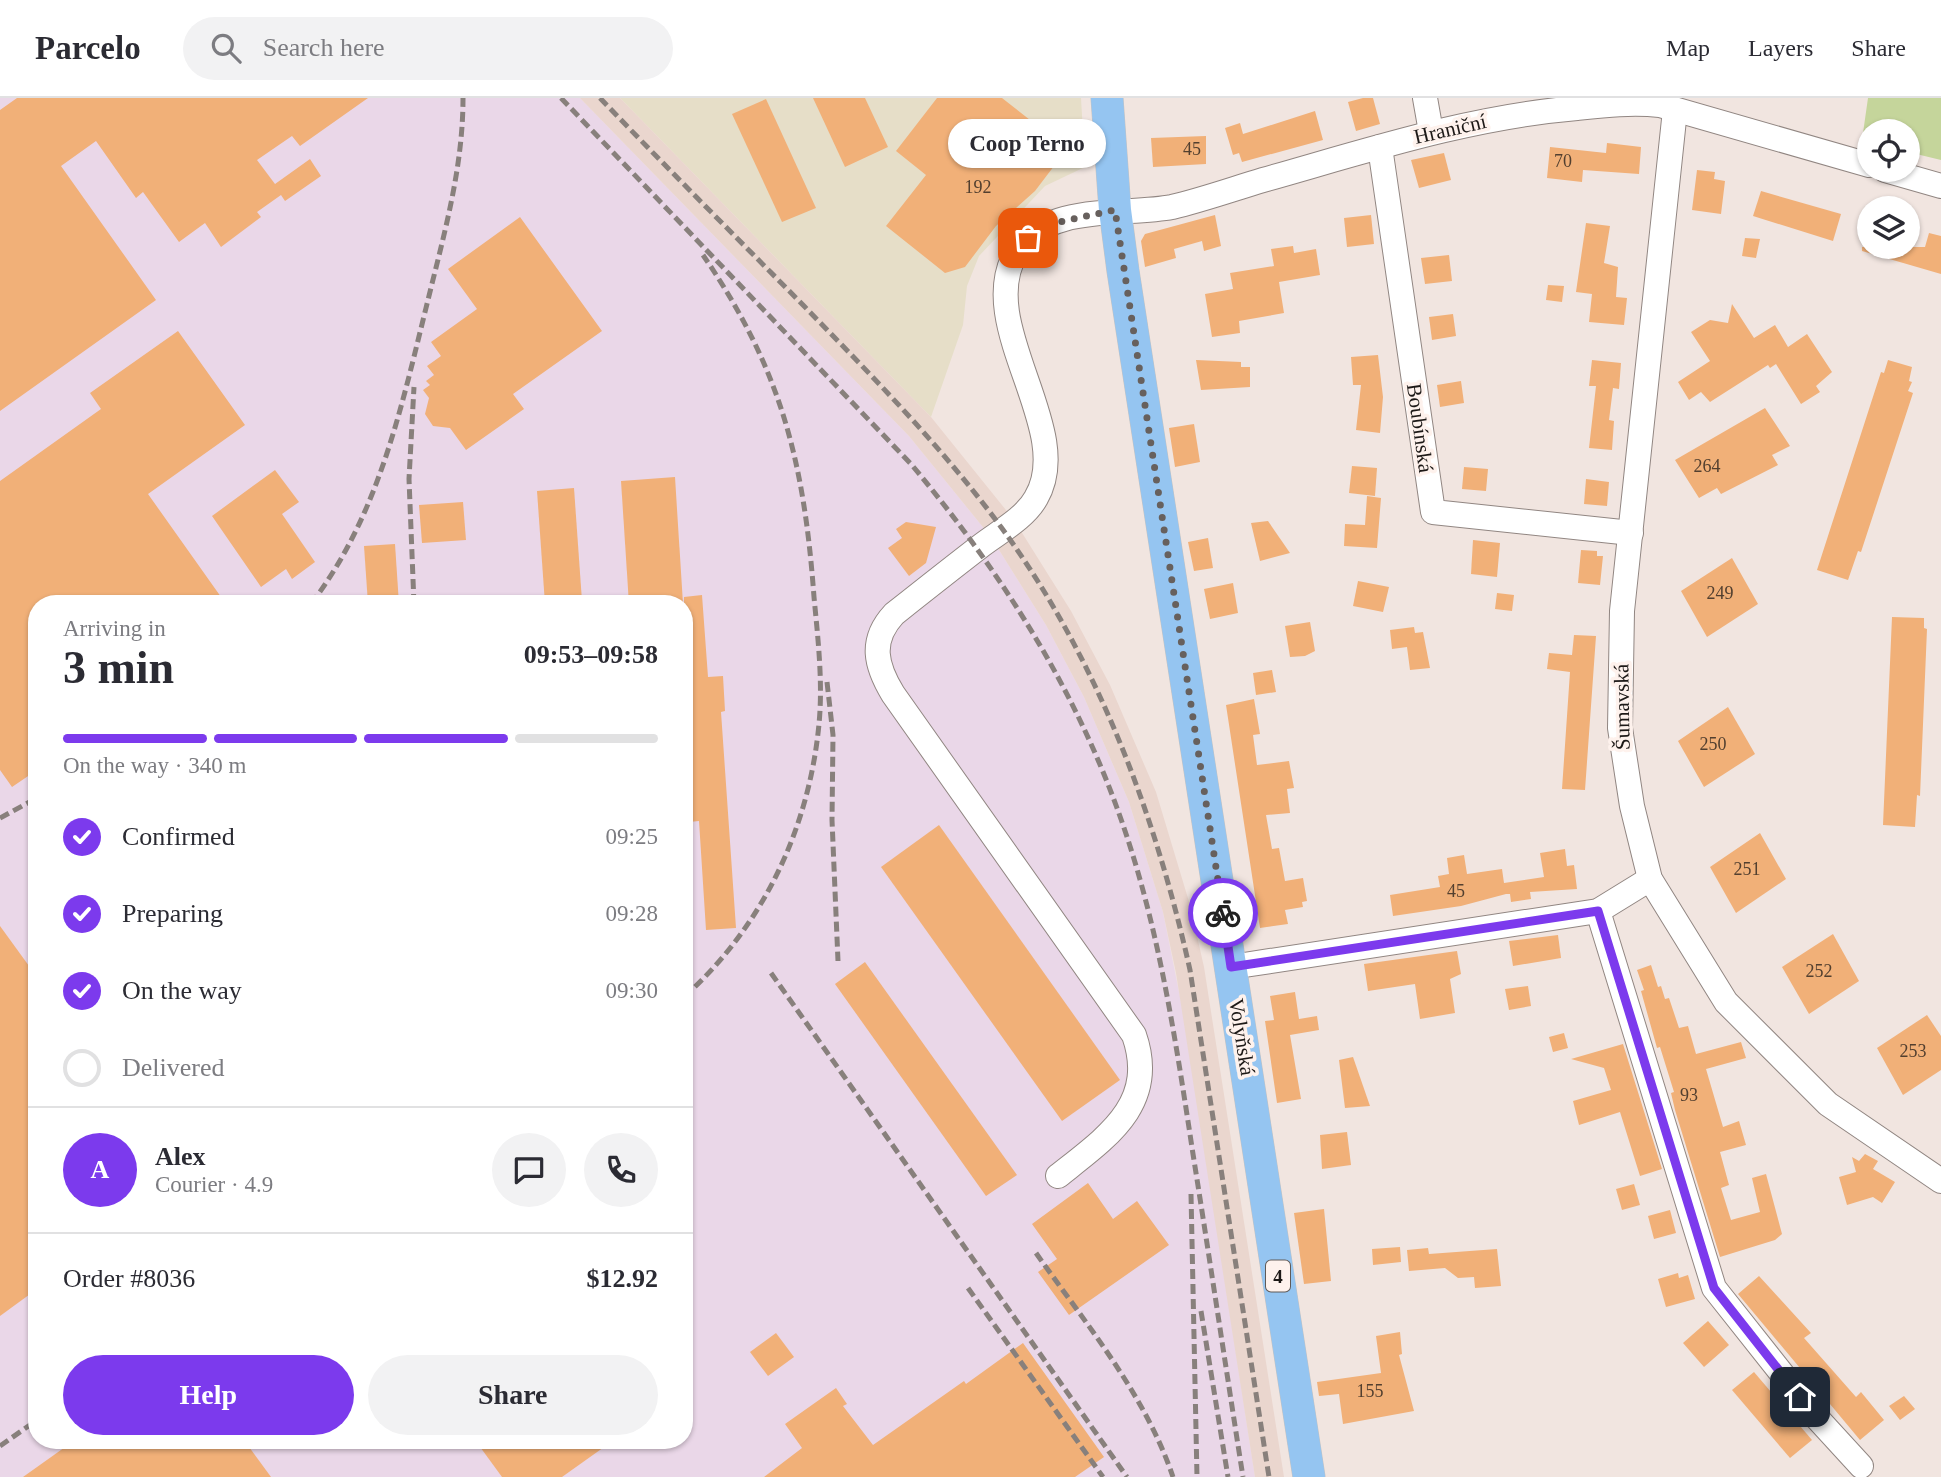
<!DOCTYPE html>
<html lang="en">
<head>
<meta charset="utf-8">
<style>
	:root { --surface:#fff; --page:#f2f2f3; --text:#2b2b33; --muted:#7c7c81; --line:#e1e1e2; --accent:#7c3aed }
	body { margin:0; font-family:Georgia,serif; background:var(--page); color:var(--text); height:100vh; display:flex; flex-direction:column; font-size:26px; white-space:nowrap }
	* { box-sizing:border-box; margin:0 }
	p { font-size:23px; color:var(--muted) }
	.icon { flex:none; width:38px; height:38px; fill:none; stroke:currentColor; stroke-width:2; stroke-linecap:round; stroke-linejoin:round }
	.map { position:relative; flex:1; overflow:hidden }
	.side { position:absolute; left:28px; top:497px; width:665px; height:854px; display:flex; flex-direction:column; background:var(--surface); border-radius:28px; box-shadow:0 2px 5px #0004 }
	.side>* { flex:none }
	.fabs { position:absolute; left:1857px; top:21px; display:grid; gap:14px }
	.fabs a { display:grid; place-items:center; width:63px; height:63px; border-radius:50%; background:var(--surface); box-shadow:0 2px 5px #0004; font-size:35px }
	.pin { position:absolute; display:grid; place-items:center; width:60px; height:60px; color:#fff; margin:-30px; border-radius:14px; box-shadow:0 4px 10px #0006 }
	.courier { position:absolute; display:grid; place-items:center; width:70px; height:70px; margin:-35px; border:5px solid #7c3aed; border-radius:50%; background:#fff; color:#222; box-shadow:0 2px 9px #0007 }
	.bubble { position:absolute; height:49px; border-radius:24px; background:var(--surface); box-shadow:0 2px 5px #0004; font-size:23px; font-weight:700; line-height:49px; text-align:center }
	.overview em { font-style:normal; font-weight:700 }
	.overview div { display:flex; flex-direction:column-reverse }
	.overview { display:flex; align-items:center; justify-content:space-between; height:119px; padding:0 35px }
	h1 { font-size:46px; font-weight:700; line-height:52px }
	.bar { display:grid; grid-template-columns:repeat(4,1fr); gap:10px 7px; align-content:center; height:84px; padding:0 35px }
	.bar i { height:9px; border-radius:5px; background:var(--line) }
	.bar .on { background:var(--accent) }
	.bar p { grid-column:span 4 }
	.line { display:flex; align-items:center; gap:18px; padding:0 35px; border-top:2px solid var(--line) }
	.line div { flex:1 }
	.round { display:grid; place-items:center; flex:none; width:74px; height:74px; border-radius:37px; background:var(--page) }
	ol { padding:0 35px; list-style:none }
	li { display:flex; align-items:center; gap:21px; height:77px }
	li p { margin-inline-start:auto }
	li .icon { padding:7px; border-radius:50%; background:var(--accent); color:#fff; stroke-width:4 }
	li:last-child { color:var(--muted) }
	li i { width:38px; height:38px; border:4px solid var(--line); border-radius:50% }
	.action { display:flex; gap:14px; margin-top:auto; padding:14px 35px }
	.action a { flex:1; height:80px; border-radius:42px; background:var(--accent); color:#fff; font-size:28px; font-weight:700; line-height:80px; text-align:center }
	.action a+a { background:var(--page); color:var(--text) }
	header { display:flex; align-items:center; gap:42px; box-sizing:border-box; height:98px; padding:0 35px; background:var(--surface); border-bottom:2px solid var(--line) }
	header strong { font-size:33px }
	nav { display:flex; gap:38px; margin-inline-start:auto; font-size:24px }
	.search { width:490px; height:63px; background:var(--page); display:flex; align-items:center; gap:18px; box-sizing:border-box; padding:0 24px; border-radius:38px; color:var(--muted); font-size:26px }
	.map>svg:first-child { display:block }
	.commercial { fill:#e6dec8 }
	.industrial { fill:#ead7e8; fill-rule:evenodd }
	.built { fill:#ead6ce }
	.green { fill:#c5d59b }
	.building { fill:#f1b078 }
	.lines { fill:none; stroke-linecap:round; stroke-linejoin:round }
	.minor-casing { stroke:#918682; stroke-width:26 }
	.major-casing { stroke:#c4c3c3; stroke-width:33 }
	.minor { stroke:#fff; stroke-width:24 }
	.major { stroke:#95c5f1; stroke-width:32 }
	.rail { stroke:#88807c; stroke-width:5; stroke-dasharray:10 5; stroke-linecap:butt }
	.done { stroke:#67605d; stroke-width:7; stroke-dasharray:0 12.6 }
	.route { stroke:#7c3aed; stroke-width:9 }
	.labels { text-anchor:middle; stroke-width:7; stroke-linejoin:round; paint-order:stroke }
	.number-label { font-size:18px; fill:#523f2f }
	.shield { fill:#fef2ed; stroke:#605a57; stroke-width:2 }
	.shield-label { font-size:19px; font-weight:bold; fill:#1d1917 }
	.street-label { font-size:21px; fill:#1d1917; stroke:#fef2ed }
</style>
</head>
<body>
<header>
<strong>Parcelo</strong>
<div class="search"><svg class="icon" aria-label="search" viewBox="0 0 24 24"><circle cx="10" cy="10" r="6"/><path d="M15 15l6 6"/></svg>Search here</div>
<nav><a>Map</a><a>Layers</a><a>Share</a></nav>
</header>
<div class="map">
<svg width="1941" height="1379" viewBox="0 0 1941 1379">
	<rect width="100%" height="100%" fill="#f1e5e0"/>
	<polygon class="commercial" points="620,0 1081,0 1085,69 1045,88 979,158 967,188 963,227 931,319"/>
	<path class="industrial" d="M0,0H580L909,338L991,439L1046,527L1084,599L1129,704L1163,814L1186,929L1255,1379H0ZM37,506H684V1342H37Z"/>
	<polygon class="built" points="580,0 620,0 931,319 1014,422 1071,513 1110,587 1156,694 1190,807 1204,869 1284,1379 1255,1379 1176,875 1163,814 1129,704 1084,599 1046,527 991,439 909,338"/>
	<polygon class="green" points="1868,0 1941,0 1941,62 1908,54 1908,33 1869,33 1869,44 1862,42"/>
	<g class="building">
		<polygon points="17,0 368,0 300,48 292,38 257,62 275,86 310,61 321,78 285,103 281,97 257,114 261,119 221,149 205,125 179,144 143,94 136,100 96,43 61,68 156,202 0,313 0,12"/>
		<polygon points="813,0 865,0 888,49 845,69"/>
		<polygon points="937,0 1002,0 1067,51 1035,93 996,128 965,169 945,175 886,128 926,77 896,53"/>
		<polygon points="1363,0 1373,0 1380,26 1356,33 1348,4"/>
		<polygon points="766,1 816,110 782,124 732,16"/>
		<polygon points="1315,13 1323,42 1242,64 1239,55 1233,57 1225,30 1240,25 1243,36"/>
		<polygon points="1206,38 1206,66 1153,69 1151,40"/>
		<polygon points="1607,45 1641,49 1639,76 1583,72 1582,84 1547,80 1550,49 1606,55"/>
		<polygon points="1444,55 1451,82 1419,90 1411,62"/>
		<polygon points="1697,72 1715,74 1714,81 1725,83 1721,116 1692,112"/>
		<polygon points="1761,93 1841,116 1833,143 1753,118"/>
		<polygon points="1215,117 1221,148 1204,153 1202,143 1174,151 1176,160 1145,169 1141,143 1145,136"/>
		<polygon points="1371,117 1374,146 1347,149 1344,120"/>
		<polygon points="520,119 602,233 513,296 524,311 466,352 450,330 433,328 425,316 429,300 423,292 430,287 426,283 434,277 427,268 441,258 431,244 477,211 448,171"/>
		<polygon points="1586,125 1610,128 1604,165 1618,169 1616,199 1627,200 1624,227 1589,224 1592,196 1576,194"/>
		<polygon points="1929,135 1941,138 1941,176 1862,153 1862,149 1925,149"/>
		<polygon points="1745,140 1760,141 1756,160 1742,158"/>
		<polygon points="1293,148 1294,155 1316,151 1320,177 1279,184 1284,215 1239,223 1240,235 1212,239 1205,196 1233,191 1230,175 1274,168 1271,151"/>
		<polygon points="1449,157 1452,183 1425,186 1421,160"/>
		<polygon points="1548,187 1564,188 1562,204 1546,202"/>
		<polygon points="1732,206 1754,240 1775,227 1788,249 1807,236 1832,274 1816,288 1820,294 1801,306 1776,266 1770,270 1768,267 1710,304 1701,294 1689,302 1678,284 1710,263 1691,234 1710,222 1728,225"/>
		<polygon points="1453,216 1456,238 1432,242 1429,219"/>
		<polygon points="178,233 245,327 148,396 226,506 37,506 37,672 12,689 0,672 0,383 101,311 90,295"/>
		<polygon points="1378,257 1383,299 1380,335 1356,332 1361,287 1353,287 1351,259"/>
		<polygon points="1196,262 1241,264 1241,269 1250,269 1250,289 1201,292"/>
		<polygon points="1592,262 1621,265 1619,291 1613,290 1609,322 1614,323 1612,352 1589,350 1596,288 1589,288"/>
		<polygon points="1888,262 1912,269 1909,283 1912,284 1908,293 1913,295 1861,454 1858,453 1848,482 1817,472 1881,274 1884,275"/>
		<polygon points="1461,283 1464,305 1440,309 1437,287"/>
		<polygon points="1765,310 1790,348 1772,357 1778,367 1721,396 1717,390 1699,400 1675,362"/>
		<polygon points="1194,326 1200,364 1175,369 1169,330"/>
		<polygon points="1352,368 1377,370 1375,398 1349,395"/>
		<polygon points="1464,369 1488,371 1486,393 1462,391"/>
		<polygon points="275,372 299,404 282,416 315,464 292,481 286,471 261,489 212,418"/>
		<polygon points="675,379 683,506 629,506 621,383"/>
		<polygon points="1586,381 1609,384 1607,408 1584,406"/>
		<polygon points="574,390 582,503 545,506 537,393"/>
		<polygon points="1367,398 1381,400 1377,450 1344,448 1345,426 1365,427"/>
		<polygon points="463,404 466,442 422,445 419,407"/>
		<polygon points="1268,423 1290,455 1260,463 1251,425"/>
		<polygon points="906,424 936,429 926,465 909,478 888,450 902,440 896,431"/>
		<polygon points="1208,440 1213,470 1194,473 1188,444"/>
		<polygon points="1473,442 1500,445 1497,479 1471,476"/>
		<polygon points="395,446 399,506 368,506 364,448"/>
		<polygon points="1581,452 1597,453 1597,458 1603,458 1600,487 1578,485"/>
		<polygon points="1732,460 1758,506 1707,539 1681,493"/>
		<polygon points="1358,483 1389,489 1383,514 1353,508"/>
		<polygon points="1233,485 1238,515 1210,521 1204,491"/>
		<polygon points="1497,495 1514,497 1512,513 1495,511"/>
		<polygon points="702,497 708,579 723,578 725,613 721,614 736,830 706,832 699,723 689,724 688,694 684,694 684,499"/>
		<polygon points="1892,519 1924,520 1924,530 1927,531 1920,698 1917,697 1915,729 1883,727"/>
		<polygon points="1310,524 1315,553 1305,558 1290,559 1285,528"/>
		<polygon points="1414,529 1415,535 1423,534 1430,570 1410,572 1407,549 1392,551 1390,532"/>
		<polygon points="1574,537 1596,538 1585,692 1562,691 1570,574 1547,571 1549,555 1572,557"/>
		<polygon points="1272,572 1276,594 1256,597 1253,575"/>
		<polygon points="1254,601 1260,636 1253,637 1257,667 1289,663 1294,690 1287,691 1290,715 1266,717 1272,751 1279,750 1285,783 1303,780 1307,803 1302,804 1303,809 1285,812 1288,826 1260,830 1226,607"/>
		<polygon points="1728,609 1755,656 1704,689 1678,643"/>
		<polygon points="939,727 1120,982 1062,1023 881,769"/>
		<polygon points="1760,735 1786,781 1736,815 1710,769"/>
		<polygon points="1565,751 1567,768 1574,767 1577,791 1530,794 1531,801 1511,804 1510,796 1506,796 1461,808 1393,818 1390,797 1440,789 1438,778 1449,776 1447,760 1464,757 1467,776 1502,771 1504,785 1544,779 1540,755"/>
		<polygon points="0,828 37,879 37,1191 0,1218"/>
		<polygon points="1833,836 1859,883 1809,916 1782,869"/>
		<polygon points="1558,837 1561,860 1513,868 1509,843"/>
		<polygon points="1457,853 1461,876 1450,881 1455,915 1420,921 1415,886 1368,893 1364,866"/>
		<polygon points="865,864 1017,1077 986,1098 835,886"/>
		<polygon points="1651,867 1658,889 1661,888 1665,901 1669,900 1679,930 1688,928 1696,956 1741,944 1746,960 1706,971 1723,1029 1739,1023 1746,1047 1720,1054 1729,1087 1721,1090 1731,1122 1760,1114 1752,1080 1766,1076 1782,1136 1775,1142 1720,1159 1675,1012 1671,995 1674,994 1660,949 1657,950 1641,893 1644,892 1637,872"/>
		<polygon points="1528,888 1531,908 1509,912 1505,891"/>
		<polygon points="1295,894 1299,921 1317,918 1319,932 1290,937 1301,1001 1277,1005 1265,923 1274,922 1270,898"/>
		<polygon points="1927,917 1941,938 1941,972 1903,997 1877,950"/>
		<polygon points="1564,935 1568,950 1553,954 1549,939"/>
		<polygon points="1623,946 1662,1071 1640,1078 1620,1014 1579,1027 1573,1003 1611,992 1604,970 1571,961"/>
		<polygon points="1353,959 1370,1008 1345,1010 1339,962"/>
		<polygon points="1347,1034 1351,1067 1322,1071 1320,1037"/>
		<polygon points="1865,1056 1878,1063 1873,1071 1895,1084 1882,1105 1873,1099 1847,1107 1839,1079 1856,1074 1852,1059 1859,1063"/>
		<polygon points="1088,1085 1113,1121 1137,1103 1169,1147 1069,1217 1038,1174 1057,1161 1032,1126"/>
		<polygon points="1634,1086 1640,1107 1622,1112 1616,1091"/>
		<polygon points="1324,1111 1331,1183 1304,1186 1294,1115"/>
		<polygon points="1670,1112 1676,1135 1654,1141 1648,1118"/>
		<polygon points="1400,1149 1401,1164 1373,1167 1372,1151"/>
		<polygon points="1428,1150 1429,1156 1497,1151 1501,1188 1475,1190 1474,1179 1458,1180 1445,1170 1409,1173 1407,1152"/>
		<polygon points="1678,1175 1679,1180 1688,1177 1695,1201 1666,1209 1658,1181"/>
		<polygon points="1759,1178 1811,1235 1804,1240 1856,1299 1861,1294 1884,1322 1860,1342 1738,1196"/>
		<polygon points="1708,1223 1729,1247 1704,1269 1683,1245"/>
		<polygon points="1400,1234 1402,1256 1399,1257 1414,1313 1343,1326 1339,1296 1319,1298 1317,1284 1381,1275 1376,1238"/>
		<polygon points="776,1235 794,1259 768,1278 750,1254"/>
		<polygon points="1023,1245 1104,1359 1075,1379 764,1379 802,1350 785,1326 836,1290 847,1306 843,1308 873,1347 964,1283 966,1286"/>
		<polygon points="1754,1274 1812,1342 1790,1360 1732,1292"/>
		<polygon points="1904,1298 1915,1311 1900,1322 1889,1308"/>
		<polygon points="75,1342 244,1342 271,1379 23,1379"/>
		<polygon points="475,1342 614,1342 562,1379 502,1379"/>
	</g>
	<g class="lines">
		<defs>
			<g id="minor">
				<polyline points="1425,0 1431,34"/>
				<polyline points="1675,12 1622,513 1620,630 1632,708 1650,781 1726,904 1828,1006 1941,1083"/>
				<polyline points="1380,49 1433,414 1631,435"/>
				<polyline points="1885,72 1941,88"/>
				<polyline points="1598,813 1714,1190 1817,1320 1861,1368"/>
				<polyline points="1231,869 1598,813 1650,781"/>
				<path d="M1058,1078C1107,1039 1158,1006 1134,937L893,596C876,568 869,543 894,516C923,493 952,470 982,447C999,434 1025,420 1036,400C1077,331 972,226 1017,153C1046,105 1125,118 1172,109C1202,102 1233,91 1263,82C1366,53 1469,19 1577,10C1605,7 1632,4 1660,7L1869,67"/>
			</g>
			<polyline id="major" points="1107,0 1115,112 1123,173 1309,1379"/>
		</defs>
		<use href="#minor" class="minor-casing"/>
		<use href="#major" class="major-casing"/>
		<use href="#minor" class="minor"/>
		<use href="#major" class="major"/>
		<g class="rail">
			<path d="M561,0L911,366C997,469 1071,583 1117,710C1158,822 1175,938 1193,1056C1210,1163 1226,1271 1243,1379"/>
			<path d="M600,0C667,70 736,139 804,208C873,279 942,349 1001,429C1097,560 1155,715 1190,872L1269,1379"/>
			<path d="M311,506C378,418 400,315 426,210C443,140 463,72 463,0"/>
			<polyline points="414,506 409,381 414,289"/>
			<polyline points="827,584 833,637 832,722 838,863"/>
			<polyline points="0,720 37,700"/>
			<polyline points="771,875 1127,1379"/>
			<path d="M684,899C763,828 809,731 819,626C823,584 818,541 814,499C804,363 781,271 703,157"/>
			<polyline points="1191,1096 1197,1379"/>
			<path d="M1036,1155C1086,1226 1145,1296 1173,1379"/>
			<polyline points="968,1190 1103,1379"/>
			<polyline points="1201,1213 1228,1379"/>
			<polyline points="0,1348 37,1322"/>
		</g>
	</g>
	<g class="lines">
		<polyline class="done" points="1028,140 1059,124 1115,112 1223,815"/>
		<polyline class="route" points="1223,815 1231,869 1598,813 1714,1190 1800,1299"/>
	</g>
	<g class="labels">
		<g class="number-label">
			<text x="1192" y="57">45</text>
			<text x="1563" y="69">70</text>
			<text x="978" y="95">192</text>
			<text x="1707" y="374">264</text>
			<text x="1720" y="501">249</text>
			<text x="1713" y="652">250</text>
			<text x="1747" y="777">251</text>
			<text x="1456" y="799">45</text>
			<text x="1819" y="879">252</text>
			<text x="1913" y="959">253</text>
			<text x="1689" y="1003">93</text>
			<text x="1370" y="1299">155</text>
		</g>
		<rect class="shield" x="1266" y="1162.5" width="24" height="31" rx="5"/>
		<g class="shield-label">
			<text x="1278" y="1185">4</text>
		</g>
		<g class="street-label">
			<text transform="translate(1450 31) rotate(-13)" y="7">Hraniční</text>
			<text transform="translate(1420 330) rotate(82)" y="7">Boubínská</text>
			<text transform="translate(1622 609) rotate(-91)" y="7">Šumavská</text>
			<text transform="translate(1242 939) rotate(81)" y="7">Volyňská</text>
		</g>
	</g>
</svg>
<div class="fabs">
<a><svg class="icon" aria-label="locate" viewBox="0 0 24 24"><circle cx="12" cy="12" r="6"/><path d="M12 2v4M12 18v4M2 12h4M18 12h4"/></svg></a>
<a><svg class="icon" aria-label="layers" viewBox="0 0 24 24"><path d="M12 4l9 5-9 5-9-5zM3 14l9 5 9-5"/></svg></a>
</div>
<div class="pin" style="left:1028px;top:140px;background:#ea580c"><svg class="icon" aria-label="bag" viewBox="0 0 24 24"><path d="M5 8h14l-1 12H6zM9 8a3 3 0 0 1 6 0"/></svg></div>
<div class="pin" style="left:1800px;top:1299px;background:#1f2937"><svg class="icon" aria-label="home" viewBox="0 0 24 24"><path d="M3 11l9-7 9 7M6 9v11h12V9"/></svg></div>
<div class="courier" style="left:1223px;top:815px"><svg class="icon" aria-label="bike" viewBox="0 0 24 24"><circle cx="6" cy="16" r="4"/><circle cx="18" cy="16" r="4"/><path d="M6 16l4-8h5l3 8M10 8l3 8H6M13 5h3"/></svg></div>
<div class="bubble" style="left:948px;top:21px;width:158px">Coop Terno</div>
<section class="side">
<div class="overview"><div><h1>3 min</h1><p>Arriving in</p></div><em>09:53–09:58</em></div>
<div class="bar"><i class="on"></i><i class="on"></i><i class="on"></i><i></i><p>On the way · 340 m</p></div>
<ol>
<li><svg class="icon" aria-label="check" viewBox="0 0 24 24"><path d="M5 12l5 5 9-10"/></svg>Confirmed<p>09:25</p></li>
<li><svg class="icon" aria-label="check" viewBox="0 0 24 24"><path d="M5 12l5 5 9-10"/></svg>Preparing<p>09:28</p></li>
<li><svg class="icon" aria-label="check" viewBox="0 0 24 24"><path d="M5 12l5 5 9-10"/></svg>On the way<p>09:30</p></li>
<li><i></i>Delivered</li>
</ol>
<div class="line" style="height:126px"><b class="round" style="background:var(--accent);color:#fff">A</b><div><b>Alex</b><p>Courier · 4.9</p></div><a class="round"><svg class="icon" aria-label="chat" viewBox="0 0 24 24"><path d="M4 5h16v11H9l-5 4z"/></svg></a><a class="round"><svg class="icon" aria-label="phone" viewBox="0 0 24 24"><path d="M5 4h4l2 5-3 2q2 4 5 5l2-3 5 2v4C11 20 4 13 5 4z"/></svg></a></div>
<div class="line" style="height:91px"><div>Order #8036</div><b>$12.92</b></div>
<div class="action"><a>Help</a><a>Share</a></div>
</section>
</div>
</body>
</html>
